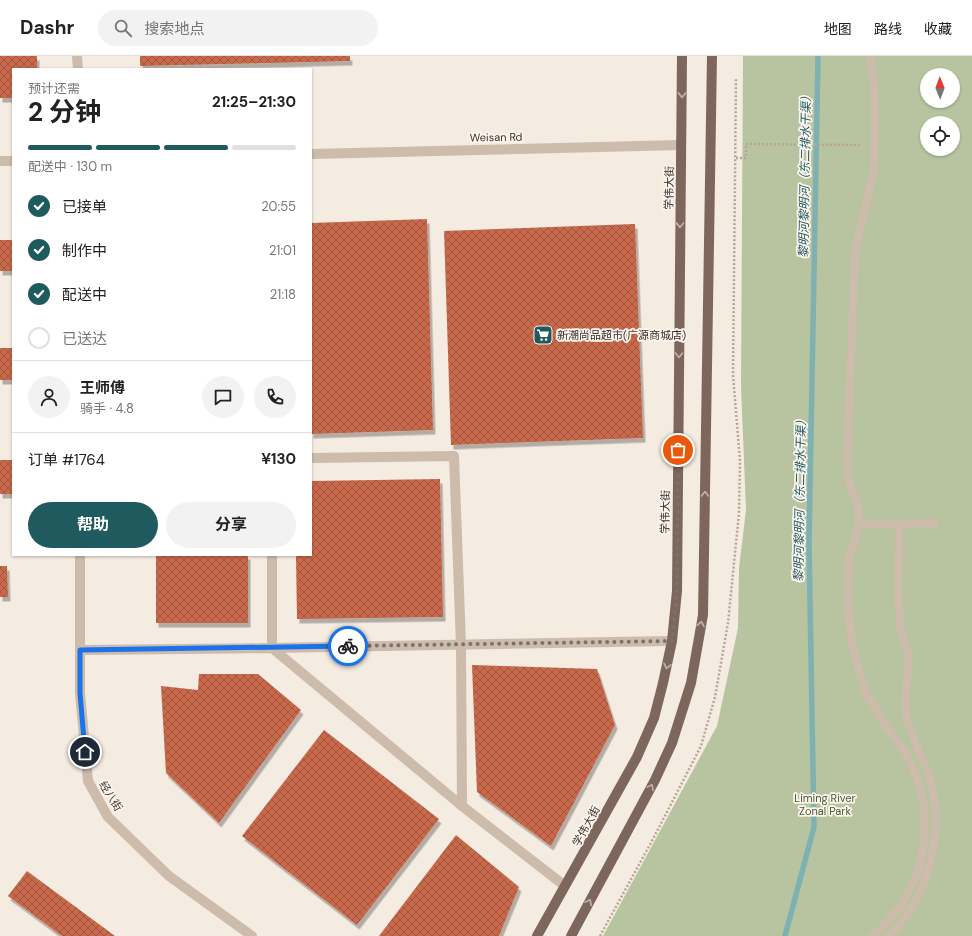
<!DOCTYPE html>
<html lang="zh">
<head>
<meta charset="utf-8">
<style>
	:root { --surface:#fff; --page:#f2f2f2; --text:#222; --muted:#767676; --line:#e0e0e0; --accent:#1f5a5e }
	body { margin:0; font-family:"DM Sans","Noto Sans SC",sans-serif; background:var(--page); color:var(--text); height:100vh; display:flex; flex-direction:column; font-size:15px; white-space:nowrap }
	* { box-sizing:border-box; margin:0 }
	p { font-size:13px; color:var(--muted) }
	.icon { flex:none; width:22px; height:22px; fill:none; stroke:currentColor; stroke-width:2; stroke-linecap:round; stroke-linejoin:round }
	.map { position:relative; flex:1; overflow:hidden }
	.sheet { position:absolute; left:12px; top:12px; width:300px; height:488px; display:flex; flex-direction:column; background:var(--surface); border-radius:0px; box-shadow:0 1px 3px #0004 }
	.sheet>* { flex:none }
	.needle { width:26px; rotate:359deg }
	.fabs { position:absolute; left:920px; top:12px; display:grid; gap:8px }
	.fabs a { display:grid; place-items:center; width:40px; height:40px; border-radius:50%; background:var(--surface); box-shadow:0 1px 3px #0004; font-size:20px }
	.pin { position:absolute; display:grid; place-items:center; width:34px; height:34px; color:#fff; margin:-17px; border:2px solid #fff; border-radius:50%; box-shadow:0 1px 4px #0007 }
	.courier { position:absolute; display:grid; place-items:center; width:40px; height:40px; margin:-20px; border:3px solid #1a73e8; border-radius:50%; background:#fff; color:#222; box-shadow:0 1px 5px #0007 }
	.headline em { font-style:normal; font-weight:700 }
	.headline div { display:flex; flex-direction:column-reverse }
	.headline { display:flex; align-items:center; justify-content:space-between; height:68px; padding:0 16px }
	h1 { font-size:26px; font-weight:700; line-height:30px }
	.bar { display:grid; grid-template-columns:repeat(4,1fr); gap:6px 4px; align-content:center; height:48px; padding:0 16px }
	.bar i { height:5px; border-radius:3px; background:var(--line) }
	.bar .active { background:var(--accent) }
	.bar p { grid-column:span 4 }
	.line { display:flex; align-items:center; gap:10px; padding:0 16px; border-top:1px solid var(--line) }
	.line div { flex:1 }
	.round { display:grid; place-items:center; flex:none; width:42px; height:42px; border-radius:21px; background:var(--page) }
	ol { padding:0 16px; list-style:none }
	li { display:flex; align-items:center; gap:12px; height:44px }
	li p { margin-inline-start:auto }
	li .icon { padding:4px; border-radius:50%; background:var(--accent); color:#fff; stroke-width:4 }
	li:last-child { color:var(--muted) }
	li i { width:22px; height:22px; border:2px solid var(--line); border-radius:50% }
	.cta { display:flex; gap:8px; margin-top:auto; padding:8px 16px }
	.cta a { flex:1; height:46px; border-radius:24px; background:var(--accent); color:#fff; font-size:16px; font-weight:700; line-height:46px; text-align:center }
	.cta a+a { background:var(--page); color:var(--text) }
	header { display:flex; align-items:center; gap:24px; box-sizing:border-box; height:56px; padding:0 20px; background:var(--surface); border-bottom:1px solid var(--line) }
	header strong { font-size:19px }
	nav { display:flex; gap:22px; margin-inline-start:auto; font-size:14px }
	.search { width:280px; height:36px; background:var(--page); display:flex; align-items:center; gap:10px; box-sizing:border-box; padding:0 14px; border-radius:22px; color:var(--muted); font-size:15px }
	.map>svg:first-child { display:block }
	.green { fill:#b8c4a0; fill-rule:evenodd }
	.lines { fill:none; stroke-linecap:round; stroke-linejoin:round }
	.stream { stroke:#7fb0b2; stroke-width:5.5 }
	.building { fill:url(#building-cross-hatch); filter:url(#shadow) }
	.path { stroke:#b9a596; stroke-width:2.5; stroke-dasharray:2 2; stroke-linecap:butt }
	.lane { stroke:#cdbbac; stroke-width:8 }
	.street { stroke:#cdbbac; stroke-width:10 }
	.primary { stroke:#7d675c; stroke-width:10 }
	.oneway { stroke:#c2b5ac }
	.done { stroke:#7c716b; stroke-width:4; stroke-dasharray:0 7.2 }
	.route { stroke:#1a73e8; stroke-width:5 }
	.labels { text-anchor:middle; stroke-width:3.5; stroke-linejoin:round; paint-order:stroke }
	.street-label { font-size:11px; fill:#3b302b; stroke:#fbf5ee }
	.poi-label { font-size:11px; fill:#3b302b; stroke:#fbf5ee; text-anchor:start }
	.park-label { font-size:11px; fill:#4a5a2e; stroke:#fbf5ee }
	.water-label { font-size:12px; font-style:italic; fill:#1f5a5e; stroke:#fbf5ee }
</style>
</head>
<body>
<header>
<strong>Dashr</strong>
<div class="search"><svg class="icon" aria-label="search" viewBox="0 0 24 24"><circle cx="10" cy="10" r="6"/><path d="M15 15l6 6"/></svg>搜索地点</div>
<nav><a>地图</a><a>路线</a><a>收藏</a></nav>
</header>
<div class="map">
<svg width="972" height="880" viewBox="0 0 972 880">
	<defs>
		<pattern id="building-cross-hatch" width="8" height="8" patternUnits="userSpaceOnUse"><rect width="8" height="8" fill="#c8694b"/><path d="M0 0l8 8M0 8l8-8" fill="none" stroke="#a4573f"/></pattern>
		<filter id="shadow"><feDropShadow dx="2.5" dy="4.5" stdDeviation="0" flood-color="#0004"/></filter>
	</defs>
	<rect width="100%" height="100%" fill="#f4ebe1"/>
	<path class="green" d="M743,0H972V880H603L717,670L738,572L739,512L746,454L741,330ZM927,19H953V45H927ZM927,67H953V93H927Z"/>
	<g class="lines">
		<polyline class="stream" points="785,880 814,771 809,487 818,0"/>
	</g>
	<g class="building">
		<polygon points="0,0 37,0 37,13 13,13 13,42 0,42"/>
		<polygon points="140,0 350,0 350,5 140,10"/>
		<polygon points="427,163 433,374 311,378 311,167"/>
		<polygon points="635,168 643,382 451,389 444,175"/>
		<rect x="0" y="184" width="13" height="31"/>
		<rect x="0" y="292" width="13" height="32"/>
		<rect x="0" y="404" width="13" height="34"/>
		<polygon points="440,423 443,561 297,563 296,499 311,499 311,425"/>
		<rect x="156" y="499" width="92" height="68"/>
		<polygon points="0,510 7,510 8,541 0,541"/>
		<polygon points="472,609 597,613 615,669 551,790 477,736"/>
		<polygon points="199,618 258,618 301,654 219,767 166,717 161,630 198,634"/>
		<polygon points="324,674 439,763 357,869 242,780"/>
		<polygon points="456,779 519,831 499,880 379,880"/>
		<polygon points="27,815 115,880 62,880 8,840"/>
	</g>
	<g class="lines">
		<g class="path">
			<polyline points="736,102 746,102 746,88 862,89"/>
			<polyline points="600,880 653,783 701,690 715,641 728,567 739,457 740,405 733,319 736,23"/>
		</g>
		<g class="lane">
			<polyline points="870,0 874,27 875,61 874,112 855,197 847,407 848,422 859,454 859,469 849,501 848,550 852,588 865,635 883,666 904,695 918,724 924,751 925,783 918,816 902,849 881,873 872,880"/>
			<polyline points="859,469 935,467"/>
			<path d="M889,880C929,841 945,777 930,723C924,702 911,684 907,661C903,643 908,624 909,606C909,595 903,585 901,574C896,539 900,502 899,468"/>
		</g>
		<g class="street">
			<polyline points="77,0 78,13"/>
			<polyline points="311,98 681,89"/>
			<polyline points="0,105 13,105"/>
			<polyline points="311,402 454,400 461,589 462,750"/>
			<polyline points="80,499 80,637 88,725 108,761 169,820 252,880"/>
			<polyline points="272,499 272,592 672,585"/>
			<polyline points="80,594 272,592 462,750 565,830"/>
		</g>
		<g class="primary">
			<polyline points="537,880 637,701 654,662 663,627 672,585 677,535 682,0"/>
			<polyline points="571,880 655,724 672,687 691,627 703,559 712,0"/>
		</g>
	</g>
	<defs><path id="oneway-chevron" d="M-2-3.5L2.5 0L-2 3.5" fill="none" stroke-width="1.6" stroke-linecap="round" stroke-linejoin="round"/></defs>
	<g class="oneway">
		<use href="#oneway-chevron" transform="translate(682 39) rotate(91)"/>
		<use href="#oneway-chevron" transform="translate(680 169) rotate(91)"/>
		<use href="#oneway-chevron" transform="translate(679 299) rotate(91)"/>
		<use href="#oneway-chevron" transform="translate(705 438) rotate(-89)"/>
		<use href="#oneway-chevron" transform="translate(701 568) rotate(-80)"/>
		<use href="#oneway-chevron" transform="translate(667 610) rotate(102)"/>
		<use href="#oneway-chevron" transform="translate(651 731) rotate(-62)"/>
		<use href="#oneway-chevron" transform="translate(589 846) rotate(-62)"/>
	</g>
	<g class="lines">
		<polyline class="done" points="348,590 672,585 677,535 678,394"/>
		<polyline class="route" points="85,696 80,637 80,594 348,590"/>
	</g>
	<defs>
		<symbol id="supermarket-square" viewBox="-11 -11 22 22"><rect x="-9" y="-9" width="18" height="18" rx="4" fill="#1f5a5e" stroke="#fbf5ee"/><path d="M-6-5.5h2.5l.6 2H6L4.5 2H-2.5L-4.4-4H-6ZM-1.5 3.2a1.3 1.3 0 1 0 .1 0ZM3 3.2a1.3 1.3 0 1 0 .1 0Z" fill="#fff"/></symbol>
	</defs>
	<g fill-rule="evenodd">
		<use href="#supermarket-square" x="532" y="268" width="22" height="22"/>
	</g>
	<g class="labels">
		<g class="street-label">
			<text transform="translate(496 81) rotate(-1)" y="4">Weisan Rd</text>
			<text transform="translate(669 132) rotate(-89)" y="4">学伟大街</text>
			<text transform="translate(665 456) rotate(-89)" y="4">学伟大街</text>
			<text transform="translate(111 740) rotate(58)" y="4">经八街</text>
			<text transform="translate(586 770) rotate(-61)" y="4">学伟大街</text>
		</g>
		<g class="poi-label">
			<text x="557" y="283">新潮尚品超市(广源商城店)</text>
		</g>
		<g class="park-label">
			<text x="825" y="746">Liming River<tspan x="825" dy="13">Zonal Park</tspan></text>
		</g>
		<g class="water-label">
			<text transform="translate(805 118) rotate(-89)" y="4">黎明河黎明河（东二排水干渠）</text>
			<text transform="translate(800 442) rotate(-89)" y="4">黎明河黎明河（东二排水干渠）</text>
		</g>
	</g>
</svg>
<div class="fabs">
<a><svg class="needle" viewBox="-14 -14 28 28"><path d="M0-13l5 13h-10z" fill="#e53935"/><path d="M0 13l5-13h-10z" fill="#767676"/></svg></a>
<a><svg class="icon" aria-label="locate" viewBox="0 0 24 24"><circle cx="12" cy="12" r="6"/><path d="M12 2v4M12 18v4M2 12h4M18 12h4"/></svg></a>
</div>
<div class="pin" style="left:678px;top:394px;background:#ea580c"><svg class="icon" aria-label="bag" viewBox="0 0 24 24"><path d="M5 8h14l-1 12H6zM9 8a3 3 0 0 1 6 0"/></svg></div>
<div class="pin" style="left:85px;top:696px;background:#1f2937"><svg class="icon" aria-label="home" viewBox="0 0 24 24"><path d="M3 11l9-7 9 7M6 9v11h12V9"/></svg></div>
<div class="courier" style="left:348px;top:590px"><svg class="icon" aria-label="bike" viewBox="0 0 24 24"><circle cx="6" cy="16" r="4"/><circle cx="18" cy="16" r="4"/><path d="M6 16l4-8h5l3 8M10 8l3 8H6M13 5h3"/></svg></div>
<section class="sheet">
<div class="headline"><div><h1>2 分钟</h1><p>预计还需</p></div><em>21:25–21:30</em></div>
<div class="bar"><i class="active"></i><i class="active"></i><i class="active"></i><i></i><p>配送中 · 130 m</p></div>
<ol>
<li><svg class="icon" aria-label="check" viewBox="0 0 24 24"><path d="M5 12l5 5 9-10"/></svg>已接单<p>20:55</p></li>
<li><svg class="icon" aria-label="check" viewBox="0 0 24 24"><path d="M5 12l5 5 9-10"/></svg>制作中<p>21:01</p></li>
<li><svg class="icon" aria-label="check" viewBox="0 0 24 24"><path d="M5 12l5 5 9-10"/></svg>配送中<p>21:18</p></li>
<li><i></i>已送达</li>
</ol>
<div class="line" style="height:72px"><a class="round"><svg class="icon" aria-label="person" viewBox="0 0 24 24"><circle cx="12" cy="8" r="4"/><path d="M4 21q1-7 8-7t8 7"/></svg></a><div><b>王师傅</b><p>骑手 · 4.8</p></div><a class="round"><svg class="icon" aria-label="chat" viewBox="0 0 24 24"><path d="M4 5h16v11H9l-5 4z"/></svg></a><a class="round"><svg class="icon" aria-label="phone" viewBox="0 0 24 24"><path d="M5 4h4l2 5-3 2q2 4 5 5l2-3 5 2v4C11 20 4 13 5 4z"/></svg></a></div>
<div class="line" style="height:52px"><div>订单 #1764</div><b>¥130</b></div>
<div class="cta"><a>帮助</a><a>分享</a></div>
</section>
</div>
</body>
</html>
